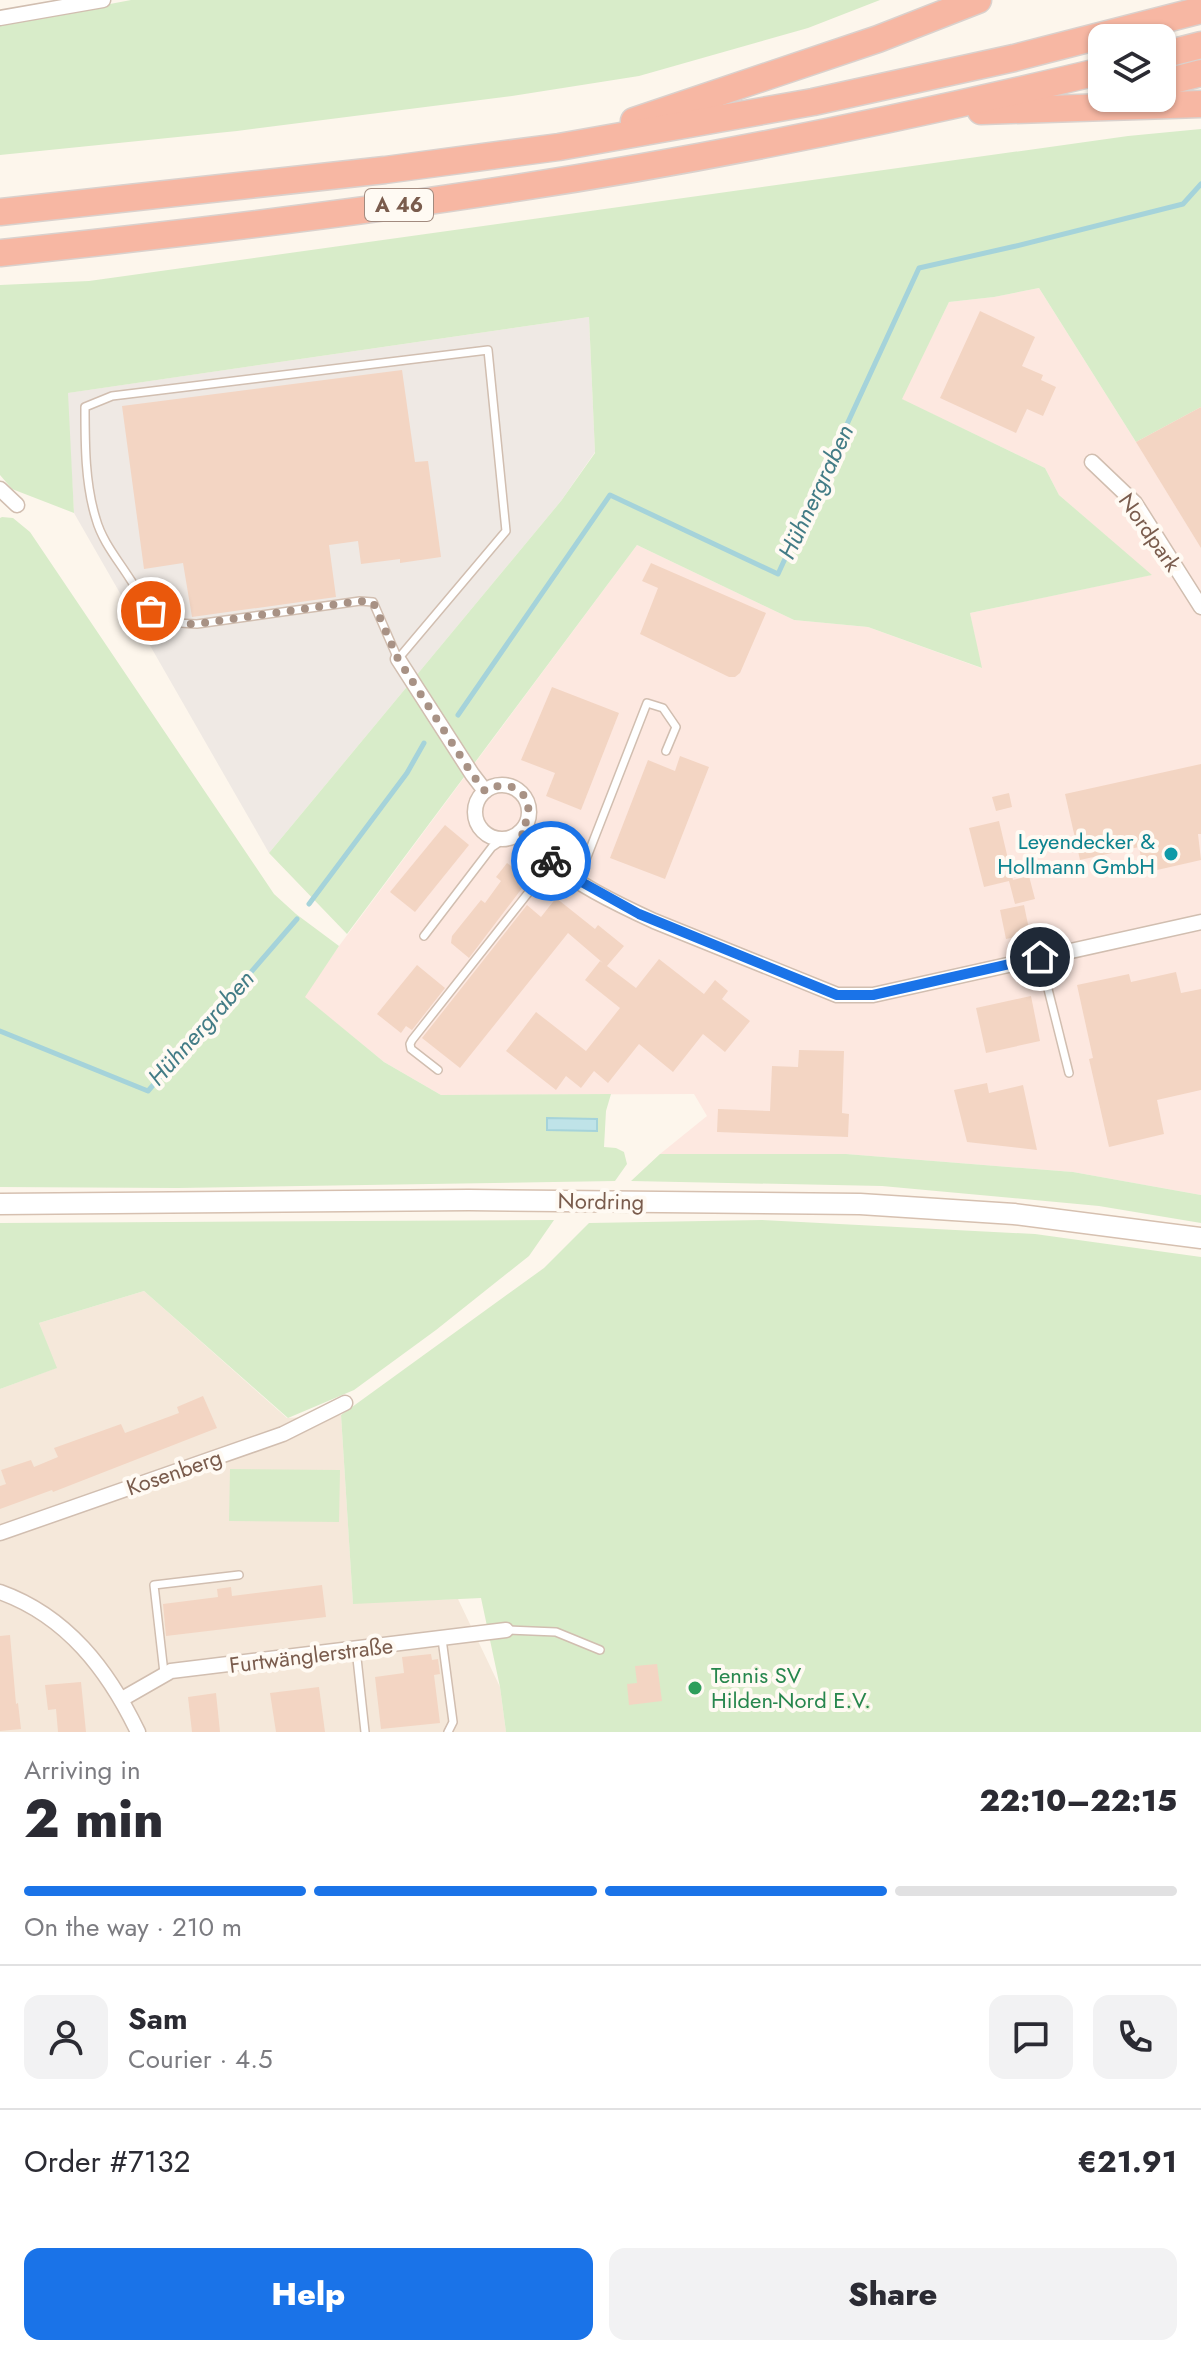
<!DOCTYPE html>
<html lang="en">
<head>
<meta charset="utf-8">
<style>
	:root { --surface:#fff; --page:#f2f2f3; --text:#2b2b33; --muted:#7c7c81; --line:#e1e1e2; --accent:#1a73e8 }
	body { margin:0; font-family:Jost,sans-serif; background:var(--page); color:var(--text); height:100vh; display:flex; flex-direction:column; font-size:30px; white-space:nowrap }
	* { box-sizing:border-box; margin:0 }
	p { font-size:26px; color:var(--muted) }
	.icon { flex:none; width:44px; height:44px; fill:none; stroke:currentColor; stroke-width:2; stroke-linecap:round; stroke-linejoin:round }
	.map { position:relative; height:1732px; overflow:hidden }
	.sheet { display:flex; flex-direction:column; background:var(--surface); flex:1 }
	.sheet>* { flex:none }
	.fabs { position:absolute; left:1088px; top:24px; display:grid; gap:16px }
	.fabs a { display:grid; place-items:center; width:88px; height:88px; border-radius:16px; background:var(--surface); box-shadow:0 2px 6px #0004; font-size:40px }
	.pin { position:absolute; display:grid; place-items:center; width:68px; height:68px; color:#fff; margin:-34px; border:4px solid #fff; border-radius:50%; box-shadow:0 2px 8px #0007 }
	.courier { position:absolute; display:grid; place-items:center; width:80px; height:80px; margin:-40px; border:6px solid #1a73e8; border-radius:50%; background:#fff; color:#222; box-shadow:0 2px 10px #0007 }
	.overview em { font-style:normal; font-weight:800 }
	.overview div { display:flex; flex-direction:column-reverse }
	.overview { display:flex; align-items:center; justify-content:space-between; height:136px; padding:0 24px }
	h1 { font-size:52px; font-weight:800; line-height:60px }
	.bar { display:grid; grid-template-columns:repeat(4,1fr); gap:12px 8px; align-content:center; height:96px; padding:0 24px }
	.bar i { height:10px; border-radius:6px; background:var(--line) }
	.bar .active { background:var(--accent) }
	.bar p { grid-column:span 4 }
	.line { display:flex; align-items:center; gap:20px; padding:0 24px; border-top:2px solid var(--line) }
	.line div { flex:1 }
	.round { display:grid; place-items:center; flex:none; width:84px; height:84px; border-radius:16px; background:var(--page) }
	.cta { display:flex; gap:16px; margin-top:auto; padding:16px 24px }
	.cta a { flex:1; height:92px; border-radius:16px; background:var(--accent); color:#fff; font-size:32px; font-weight:800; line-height:92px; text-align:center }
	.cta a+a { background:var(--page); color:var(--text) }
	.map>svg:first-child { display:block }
	.residential { fill:#f5e8da }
	.commercial { fill:#fde8e0 }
	.industrial { fill:#efe9e4 }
	.green { fill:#d8ecc9 }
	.water { fill:#bfe3e8; stroke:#a5d3da; stroke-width:2 }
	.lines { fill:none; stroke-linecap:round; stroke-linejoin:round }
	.stream { stroke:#a5d3da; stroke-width:5 }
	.building { fill:#f3d5c3 }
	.service-casing { stroke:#d1beb0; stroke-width:10 }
	.minor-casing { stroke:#d1beb0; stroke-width:17 }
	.secondary-casing { stroke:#d6c0b0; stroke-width:23 }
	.motorway-casing { stroke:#dad1cd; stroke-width:29 }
	.service { stroke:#fff; stroke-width:7 }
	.minor { stroke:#fff; stroke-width:14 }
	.secondary { stroke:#fff; stroke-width:20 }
	.motorway { stroke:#f7b7a3; stroke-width:26 }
	.done { stroke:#a89285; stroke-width:8; stroke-dasharray:0 14.4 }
	.route { stroke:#1a73e8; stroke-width:10 }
	.culture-dot { fill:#0f9aa8; stroke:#fffaf3; stroke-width:3 }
	.leisure-dot { fill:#2e9e5b; stroke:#fffaf3; stroke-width:3 }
	.labels { text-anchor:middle; stroke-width:8; stroke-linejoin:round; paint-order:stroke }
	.shield { fill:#fffaf3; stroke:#a28b7f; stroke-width:2 }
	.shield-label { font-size:20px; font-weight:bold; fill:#7a5c4d }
	.street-label { font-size:22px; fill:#7a5c4d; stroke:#fffaf3 }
	.culture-label { font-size:22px; fill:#0d838f; stroke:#fffaf3; text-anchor:end }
	.leisure-label { font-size:22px; fill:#27864d; stroke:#fffaf3; text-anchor:start }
	.water-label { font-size:24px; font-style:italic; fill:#437c86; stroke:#fffaf3 }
</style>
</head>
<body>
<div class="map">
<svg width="1201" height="1732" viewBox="0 0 1201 1732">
	<rect width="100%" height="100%" fill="#fdf6ec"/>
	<polygon class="residential" points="144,1291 287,1418 341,1415 353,1603 458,1599 500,1687 506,1732 0,1732 0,1389 56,1368 39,1323"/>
	<polygon class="commercial" points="1039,288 1136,442 1201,407 1201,1195 1073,1172 846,1154 660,1154 707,1116 694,1094 441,1095 384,1062 304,997 339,946 637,545 794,620 868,627 981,668 970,613 1151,575 1059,495 1045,468 901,399 949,302 994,297"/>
	<polygon class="industrial" points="589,317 595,452 561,501 269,853 74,513 67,393"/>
	<g class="green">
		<polygon points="131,0 880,0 808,28 639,76 512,96 237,131 0,155 0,25"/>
		<polygon points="1201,129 1201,407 1136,442 1039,288 994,297 949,302 902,399 1045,468 1059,495 1152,575 970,613 982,668 868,627 794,620 637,545 347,934 269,853 561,501 595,453 589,317 68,393 74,513 12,489 0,475 0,285 89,281 1128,136"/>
		<polygon points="2,517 13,518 30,532 274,894 296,914 339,946 305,997 384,1062 441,1095 611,1094 606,1111 604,1147 616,1148 624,1152 627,1164 615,1181 178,1188 0,1187 0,518"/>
		<polygon points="660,1154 846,1154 1073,1172 1201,1195 1201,1223 1099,1206 882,1186 631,1181"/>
		<polygon points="554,1220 529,1256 436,1330 354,1390 288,1418 144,1291 39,1323 57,1368 0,1389 0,1223"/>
		<polygon points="762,1220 1035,1234 1201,1257 1201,1732 506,1732 500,1687 481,1598 353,1604 341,1415 544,1268 589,1223"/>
		<polygon points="230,1469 340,1470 339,1522 229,1521"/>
	</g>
	<polygon class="water" points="547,1118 597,1119 597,1131 547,1130"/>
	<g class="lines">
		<g class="stream">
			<polyline points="458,715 610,495 778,574 919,268 1016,246 1183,204 1201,184"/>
			<polyline points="309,904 407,773 424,743"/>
			<polyline points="0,1031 148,1091 297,919"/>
		</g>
	</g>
	<g class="building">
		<polygon points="980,311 1035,337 1022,366 1043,375 1041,380 1056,387 1043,416 1027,409 1016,433 940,398"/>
		<polygon points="402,370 415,462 428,461 441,557 400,563 400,559 361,564 358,541 329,545 336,597 192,617 183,563 144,569 122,406"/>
		<polygon points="1201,407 1201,548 1136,442"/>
		<polygon points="651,563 766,613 740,673 735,677 729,677 640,634 658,588 642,581"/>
		<polygon points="552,687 619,713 581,810 546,796 555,773 521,760"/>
		<polygon points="680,756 709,767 665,879 610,858 648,760 675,771"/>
		<polygon points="1201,764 1201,834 1198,834 1201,860 1144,873 1139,847 1080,860 1065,794"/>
		<polygon points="1009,793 1012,807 996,811 992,797"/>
		<polygon points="999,821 1013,880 1029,876 1035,899 1015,904 1009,881 984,887 969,828"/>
		<polygon points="445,825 469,845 415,912 390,892"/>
		<polygon points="507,863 529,879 469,958 451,943 452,936 481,900 485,903 501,881 496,877"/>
		<polygon points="556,898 595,929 598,925 624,946 607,966 636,988 659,959 704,994 715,980 728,991 722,999 750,1021 725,1052 703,1034 673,1072 639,1044 608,1083 594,1071 581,1088 566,1076 556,1090 506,1051 536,1012 586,1051 620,1008 585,980 600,961 603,963 568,933 460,1068 422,1038 527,905 541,917"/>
		<polygon points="1024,905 1030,934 1006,939 1000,910"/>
		<polygon points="417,965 445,988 412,1030 406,1026 401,1033 377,1014"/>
		<polygon points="1176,972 1181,993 1201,989 1201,1090 1157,1100 1164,1134 1109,1147 1089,1059 1093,1058 1077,985 1129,974 1131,982"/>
		<polygon points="1031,996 1040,1041 986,1053 976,1008"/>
		<polygon points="799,1050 844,1051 842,1113 849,1114 848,1137 717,1132 718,1109 770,1111 772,1066 798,1067"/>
		<polygon points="987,1083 989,1093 1023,1085 1037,1150 967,1142 954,1090"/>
		<polygon points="203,1396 217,1428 53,1492 52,1490 0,1509 0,1486 6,1484 1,1470 31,1460 34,1467 58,1457 54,1448 121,1424 125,1433 179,1413 177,1407"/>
		<polygon points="322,1585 326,1617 166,1636 163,1604 218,1597 217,1589 231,1587 232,1596"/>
		<polygon points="10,1635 16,1704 18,1703 21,1729 0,1731 0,1636"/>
		<polygon points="431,1654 432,1660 438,1659 440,1674 434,1675 440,1723 381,1729 375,1677 404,1673 402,1657"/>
		<polygon points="657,1664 662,1701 629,1705 627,1684 637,1683 635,1666"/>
		<polygon points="81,1682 86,1732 58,1732 56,1709 48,1710 45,1685"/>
		<polygon points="319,1687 325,1732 276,1732 270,1693"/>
		<polygon points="216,1693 220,1732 192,1732 188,1697"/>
	</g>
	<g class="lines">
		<defs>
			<g id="service">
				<path d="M488,350L506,531L398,659L373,602L360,601L197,624C155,624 151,611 130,579C118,560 102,541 96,519C85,484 85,444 85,407L112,396Z"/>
				<polyline points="578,880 647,703 663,708 676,727 666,751"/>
				<polyline points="424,936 492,847 504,839"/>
				<polyline points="1040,957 1069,1073"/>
				<polyline points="438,1070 411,1049 410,1044 412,1040 551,864"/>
				<polyline points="506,1630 556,1632 600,1650"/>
				<polyline points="442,1639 453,1722 448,1732"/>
				<polyline points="356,1649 365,1732"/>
				<polyline points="164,1673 154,1585 239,1575"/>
			</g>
			<g id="minor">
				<polyline points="0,18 103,0"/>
				<polyline points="1092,462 1135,503 1201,607"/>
				<polyline points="0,489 17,505"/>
				<polyline points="398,659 472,774 485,791"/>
				<circle cx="502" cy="812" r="27"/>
				<path d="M520,832C527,839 534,848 541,855C572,882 617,904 654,921L837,995H873L1201,922"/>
				<polyline points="0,1533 283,1434 345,1403"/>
				<path d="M0,1592C67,1616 108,1670 138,1732"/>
				<polyline points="122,1699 171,1671 506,1630"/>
			</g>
			<polyline id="secondary" points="0,1204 469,1200 860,1204 1014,1214 1201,1238"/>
			<g id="motorway">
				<polyline points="1162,55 1201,45"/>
				<polyline points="1162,83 1201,73"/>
				<polyline points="981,111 1201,104"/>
				<polyline points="634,121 878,39 978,0"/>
				<polyline points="0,212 385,170 559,147 813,102 1014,58 1201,10"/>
				<path d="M0,253C172,235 345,215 516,188C712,158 909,117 1102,71"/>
			</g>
		</defs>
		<use href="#service" class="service-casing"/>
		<use href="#minor" class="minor-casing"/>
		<use href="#secondary" class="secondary-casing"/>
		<use href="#motorway" class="motorway-casing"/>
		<use href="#service" class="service"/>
		<use href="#minor" class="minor"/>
		<use href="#secondary" class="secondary"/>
		<use href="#motorway" class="motorway"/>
	</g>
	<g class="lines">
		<path class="done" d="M151,611L174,624H197L360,601L373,602L398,659L472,774L485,791C517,773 542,804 520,832L551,861"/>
		<polyline class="route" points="551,861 578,880 639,914 837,995 873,995 1040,957"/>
	</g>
	<circle class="culture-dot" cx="1171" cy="854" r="8"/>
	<circle class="leisure-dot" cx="695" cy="1688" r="8"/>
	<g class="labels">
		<rect class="shield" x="365" y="189" width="68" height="32" rx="6"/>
		<g class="shield-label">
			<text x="399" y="212">A 46</text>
		</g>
		<g class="street-label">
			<text transform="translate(1150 532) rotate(55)" y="8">Nordpark</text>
			<text transform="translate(601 1201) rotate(1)" y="8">Nordring</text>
			<text transform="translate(174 1472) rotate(-19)" y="8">Kosenberg</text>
			<text transform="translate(311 1655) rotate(-7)" y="8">Furtwänglerstraße</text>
		</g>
		<g class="culture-label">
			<text x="1155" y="849">Leyendecker &amp;<tspan x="1155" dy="25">Hollmann GmbH</tspan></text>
		</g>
		<g class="leisure-label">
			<text x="711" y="1683">Tennis SV<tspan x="711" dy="25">Hilden-Nord E.V.</tspan></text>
		</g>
		<g class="water-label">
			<text transform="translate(816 492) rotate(-65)" y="8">Hühnergraben</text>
			<text transform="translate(201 1028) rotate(-48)" y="8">Hühnergraben</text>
		</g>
	</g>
</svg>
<div class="fabs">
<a><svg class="icon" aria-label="layers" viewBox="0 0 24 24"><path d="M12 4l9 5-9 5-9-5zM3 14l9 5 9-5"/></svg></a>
</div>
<div class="pin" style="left:151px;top:611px;background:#ea580c"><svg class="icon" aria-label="bag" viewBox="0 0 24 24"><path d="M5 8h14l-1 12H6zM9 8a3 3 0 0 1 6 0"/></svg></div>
<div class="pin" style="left:1040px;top:957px;background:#1f2937"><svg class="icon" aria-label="home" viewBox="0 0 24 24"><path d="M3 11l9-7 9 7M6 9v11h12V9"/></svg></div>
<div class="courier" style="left:551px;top:861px"><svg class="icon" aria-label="bike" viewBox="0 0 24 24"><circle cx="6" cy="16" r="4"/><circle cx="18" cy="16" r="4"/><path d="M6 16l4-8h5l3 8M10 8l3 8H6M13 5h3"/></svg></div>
</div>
<section class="sheet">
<div class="overview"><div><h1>2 min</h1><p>Arriving in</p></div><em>22:10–22:15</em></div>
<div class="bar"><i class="active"></i><i class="active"></i><i class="active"></i><i></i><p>On the way · 210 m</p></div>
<div class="line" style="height:144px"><a class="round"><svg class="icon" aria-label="person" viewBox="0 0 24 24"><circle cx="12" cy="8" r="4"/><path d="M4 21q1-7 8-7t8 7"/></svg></a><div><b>Sam</b><p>Courier · 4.5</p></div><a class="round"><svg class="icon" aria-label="chat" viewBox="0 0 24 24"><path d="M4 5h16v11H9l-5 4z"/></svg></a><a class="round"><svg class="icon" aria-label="phone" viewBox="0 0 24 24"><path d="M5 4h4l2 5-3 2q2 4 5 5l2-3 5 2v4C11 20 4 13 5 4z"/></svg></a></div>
<div class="line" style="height:104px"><div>Order #7132</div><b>€21.91</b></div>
<div class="cta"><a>Help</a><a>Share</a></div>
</section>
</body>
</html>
